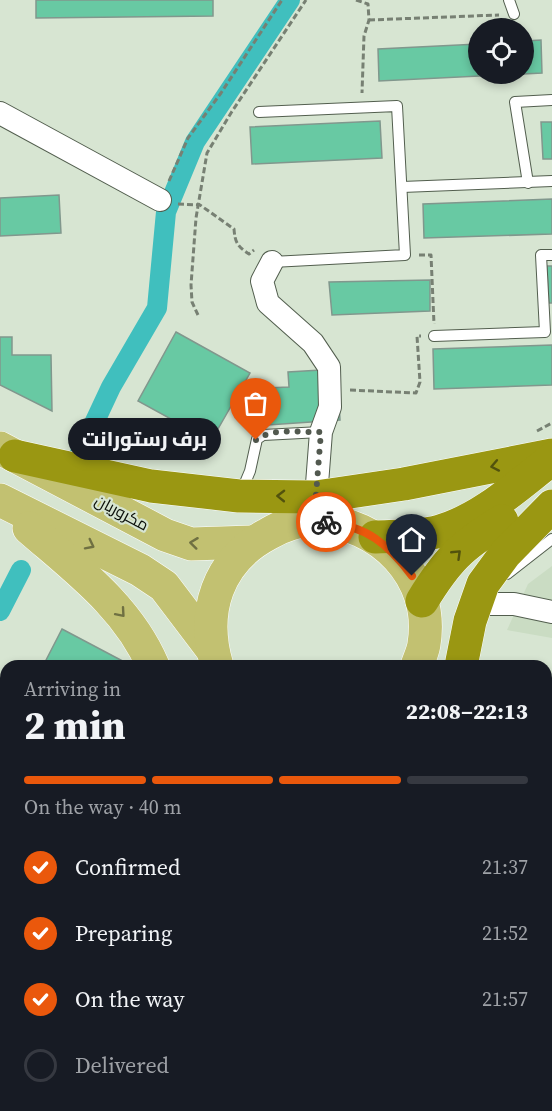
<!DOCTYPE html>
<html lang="en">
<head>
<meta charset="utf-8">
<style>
	:root { --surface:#171b24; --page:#20242c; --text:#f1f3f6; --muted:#9ea1a6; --line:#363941; --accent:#ea580c }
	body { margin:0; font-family:"Source Serif 4",Cairo,serif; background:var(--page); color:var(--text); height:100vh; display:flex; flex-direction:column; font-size:22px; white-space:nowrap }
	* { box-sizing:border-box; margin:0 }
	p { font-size:20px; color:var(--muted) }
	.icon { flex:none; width:33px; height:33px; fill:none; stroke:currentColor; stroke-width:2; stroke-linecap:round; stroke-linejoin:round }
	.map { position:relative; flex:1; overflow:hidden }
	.panel { position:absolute; left:0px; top:660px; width:552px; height:452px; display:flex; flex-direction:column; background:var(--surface); border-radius:18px 18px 0 0; box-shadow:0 3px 9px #0003 }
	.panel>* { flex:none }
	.controls { position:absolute; left:468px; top:18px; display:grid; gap:12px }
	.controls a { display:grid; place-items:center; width:66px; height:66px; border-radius:50%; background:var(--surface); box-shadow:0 3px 9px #0003; font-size:30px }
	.pin { position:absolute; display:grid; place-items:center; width:51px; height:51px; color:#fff; margin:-62px -26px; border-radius:50% 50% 50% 0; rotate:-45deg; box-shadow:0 0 6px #0007 }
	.pin .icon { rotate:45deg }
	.courier { position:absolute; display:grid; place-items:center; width:60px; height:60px; margin:-30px; border:4px solid #ea580c; border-radius:50%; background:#fff; color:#222; box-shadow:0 2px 8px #0007 }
	.bubble { position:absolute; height:42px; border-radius:21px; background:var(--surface); box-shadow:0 3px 9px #0003; font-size:20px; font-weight:800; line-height:42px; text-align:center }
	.head em { font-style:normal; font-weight:800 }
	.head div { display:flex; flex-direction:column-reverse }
	.head { display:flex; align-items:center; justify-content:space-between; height:102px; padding:0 24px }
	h1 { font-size:39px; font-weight:800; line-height:45px }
	.bar { display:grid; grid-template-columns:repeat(4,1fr); gap:9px 6px; align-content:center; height:72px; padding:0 24px }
	.bar i { height:8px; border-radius:4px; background:var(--line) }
	.bar .selected { background:var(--accent) }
	.bar p { grid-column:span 4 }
	ol { padding:0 24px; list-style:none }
	li { display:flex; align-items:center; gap:18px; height:66px }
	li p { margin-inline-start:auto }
	li .icon { padding:6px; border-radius:50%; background:var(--accent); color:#fff; stroke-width:4 }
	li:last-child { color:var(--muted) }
	li i { width:33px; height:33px; border:3px solid var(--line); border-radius:50% }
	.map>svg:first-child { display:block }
	.built { fill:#cadcc3 }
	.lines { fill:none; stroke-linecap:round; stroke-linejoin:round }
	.canal { stroke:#40bfbe; stroke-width:20 }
	.building { fill:#68c9a3; stroke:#81978d; stroke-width:1.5 }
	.lane-casing { stroke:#525e4e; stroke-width:12 }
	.street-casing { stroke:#525e4e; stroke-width:24 }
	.secondary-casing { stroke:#525e4e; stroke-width:33 }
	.primary-casing { stroke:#fff; stroke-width:34 }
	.highway-casing { stroke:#fff; stroke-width:34 }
	.path { stroke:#778073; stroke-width:3; stroke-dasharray:6 3; stroke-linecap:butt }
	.lane { stroke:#fff; stroke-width:10 }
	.street { stroke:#fff; stroke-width:22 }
	.secondary { stroke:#fff; stroke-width:32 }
	.primary { stroke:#c2c171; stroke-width:33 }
	.highway { stroke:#9a9712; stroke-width:33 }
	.oneway { stroke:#52520d }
	.oneway2 { stroke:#6f7042 }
	.done { stroke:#52594f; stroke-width:6; stroke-dasharray:0 10.8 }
	.route { stroke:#ea580c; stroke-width:8 }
	.labels { text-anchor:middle; stroke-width:4.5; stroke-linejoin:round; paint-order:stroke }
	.street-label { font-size:16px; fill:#0a0e08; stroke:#d7e5d2 }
</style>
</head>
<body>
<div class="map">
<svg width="552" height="1111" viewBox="0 0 552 1111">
	<rect width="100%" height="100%" fill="#d7e5d2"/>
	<polygon class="built" points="552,566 552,638 507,630 528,584"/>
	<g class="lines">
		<g class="canal">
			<polyline points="74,466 111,387 157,308 166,212 195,142 290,0"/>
			<polyline points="0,611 21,570"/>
		</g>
	</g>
	<g class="building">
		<polygon points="36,0 213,0 213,16 36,18"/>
		<polygon points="541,40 542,73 379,81 378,49 478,44 478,74 524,74 524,41"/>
		<polygon points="380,121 382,158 252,164 250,127"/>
		<polygon points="541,122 552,122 552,159 543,159"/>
		<polygon points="59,195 61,233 0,236 0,198"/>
		<polygon points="552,199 552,234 424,238 423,204"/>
		<polygon points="547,266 552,266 552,303 549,303"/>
		<polygon points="430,280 430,311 332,315 329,282"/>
		<polygon points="176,332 250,373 211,441 138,401"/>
		<polygon points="0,337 12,337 12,355 51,355 52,411 0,385"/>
		<polygon points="552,345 552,385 434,389 433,349"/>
		<polygon points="321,370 338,385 340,420 268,425 266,388 289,387 288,372"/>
		<polygon points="62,629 132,666 43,666"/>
		<polygon points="6,921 6,967 0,965 0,937"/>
		<polygon points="0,977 6,979 6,993 0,1007"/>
		<polygon points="9,1106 55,1106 52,1111 10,1111 7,1110"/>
	</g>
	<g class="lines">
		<defs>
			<g id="lane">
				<polyline points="509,0 514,14"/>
				<polyline points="259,112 397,106 405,255 272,262"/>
				<polyline points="528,183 515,102 552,100"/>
				<polyline points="402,187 552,181"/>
				<polyline points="434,336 545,332 541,255 552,255"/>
				<polyline points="242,490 250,471 257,439 263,435 321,432"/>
				<polyline points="507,574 552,539"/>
			</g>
			<g id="street">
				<polyline points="0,113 160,200"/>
				<polyline points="272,262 262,281 268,303 313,343 329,367 330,407 321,432 315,510"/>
				<polyline points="476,604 514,604 552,612"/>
			</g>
			<g id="secondary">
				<polyline points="546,897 552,904"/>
				<polyline points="546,976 552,984"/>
			</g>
			<g id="primary">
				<polyline points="0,448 165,535 191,544 252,542"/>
				<polyline points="0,500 140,570 164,586 211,648"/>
				<path d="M29,528C76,569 128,607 153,666"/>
				<path d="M217,666C201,612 217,561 268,534C281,526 299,520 315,520C380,522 435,577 424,644C423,652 419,659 417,666"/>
				<polyline points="105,1111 107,1106"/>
			</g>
			<g id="highway">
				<polyline points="15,456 151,486 239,496 316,497 404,484 552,455"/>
				<path d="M375,537C396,536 420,537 440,531C482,519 517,486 552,459"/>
				<path d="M422,601C447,560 461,546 502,521"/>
				<polyline points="461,666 470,621 483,584 505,554 552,506"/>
			</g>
		</defs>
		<use href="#lane" class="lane-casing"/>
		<use href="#street" class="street-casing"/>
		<use href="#secondary" class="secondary-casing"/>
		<use href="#primary" class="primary-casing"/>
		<use href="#highway" class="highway-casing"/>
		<g class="path">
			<polyline points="356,0 368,4 369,20 364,36 362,93"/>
			<polyline points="369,20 499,15"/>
			<polyline points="169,181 188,138 221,93 282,0"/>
			<path d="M178,204L200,205L234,229C235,242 237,246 249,254L254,250"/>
			<polyline points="419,255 431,255 434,324"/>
			<polyline points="198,315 192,302 191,285 196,218 207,153 231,113 306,0"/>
			<polyline points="350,390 416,393 420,382 417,336 421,336"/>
			<polyline points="537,431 552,423"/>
		</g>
		<use href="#lane" class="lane"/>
		<use href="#street" class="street"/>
		<use href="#secondary" class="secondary"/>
		<use href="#primary" class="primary"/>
		<use href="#highway" class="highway"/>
	</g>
	<defs><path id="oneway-chevron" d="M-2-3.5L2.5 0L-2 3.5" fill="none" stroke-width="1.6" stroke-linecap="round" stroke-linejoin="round" transform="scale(1.5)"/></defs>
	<g class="oneway">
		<use href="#oneway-chevron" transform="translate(495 466) rotate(169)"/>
		<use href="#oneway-chevron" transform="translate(281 496) rotate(-179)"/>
		<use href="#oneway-chevron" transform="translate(457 554) rotate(-44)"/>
	</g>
	<g class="oneway2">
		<use href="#oneway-chevron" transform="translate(194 543) rotate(-173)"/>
		<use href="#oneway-chevron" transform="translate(90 545) rotate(27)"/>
		<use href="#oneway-chevron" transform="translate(121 613) rotate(49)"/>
	</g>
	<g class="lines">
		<path class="done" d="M256,440C273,427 301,433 321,432L314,520L326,522"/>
		<path class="route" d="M326,522C367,526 388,544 412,576"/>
	</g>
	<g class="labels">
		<g class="street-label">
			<text transform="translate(122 512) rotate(28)" y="6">مکروریان</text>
		</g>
	</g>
</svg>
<div class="controls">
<a><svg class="icon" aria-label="locate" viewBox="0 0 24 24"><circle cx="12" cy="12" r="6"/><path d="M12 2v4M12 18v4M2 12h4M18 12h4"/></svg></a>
</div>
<div class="pin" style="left:256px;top:440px;background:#ea580c"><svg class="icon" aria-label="bag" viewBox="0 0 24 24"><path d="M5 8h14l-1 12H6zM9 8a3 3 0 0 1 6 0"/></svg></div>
<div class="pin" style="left:412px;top:576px;background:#1f2937"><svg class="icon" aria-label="home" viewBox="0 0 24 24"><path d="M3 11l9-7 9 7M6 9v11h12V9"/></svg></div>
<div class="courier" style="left:326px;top:522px"><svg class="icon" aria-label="bike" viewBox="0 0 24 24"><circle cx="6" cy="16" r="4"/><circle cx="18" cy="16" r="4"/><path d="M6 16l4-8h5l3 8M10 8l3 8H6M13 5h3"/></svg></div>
<div class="bubble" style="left:68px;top:418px;width:153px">برف رستورانت</div>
<section class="panel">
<div class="head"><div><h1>2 min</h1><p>Arriving in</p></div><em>22:08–22:13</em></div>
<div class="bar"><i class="selected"></i><i class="selected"></i><i class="selected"></i><i></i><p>On the way · 40 m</p></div>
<ol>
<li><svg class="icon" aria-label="check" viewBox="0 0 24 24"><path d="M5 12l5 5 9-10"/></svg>Confirmed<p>21:37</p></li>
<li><svg class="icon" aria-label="check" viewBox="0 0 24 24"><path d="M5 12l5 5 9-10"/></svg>Preparing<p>21:52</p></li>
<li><svg class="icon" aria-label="check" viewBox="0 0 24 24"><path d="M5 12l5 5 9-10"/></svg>On the way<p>21:57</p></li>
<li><i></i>Delivered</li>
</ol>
</section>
</div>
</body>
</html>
